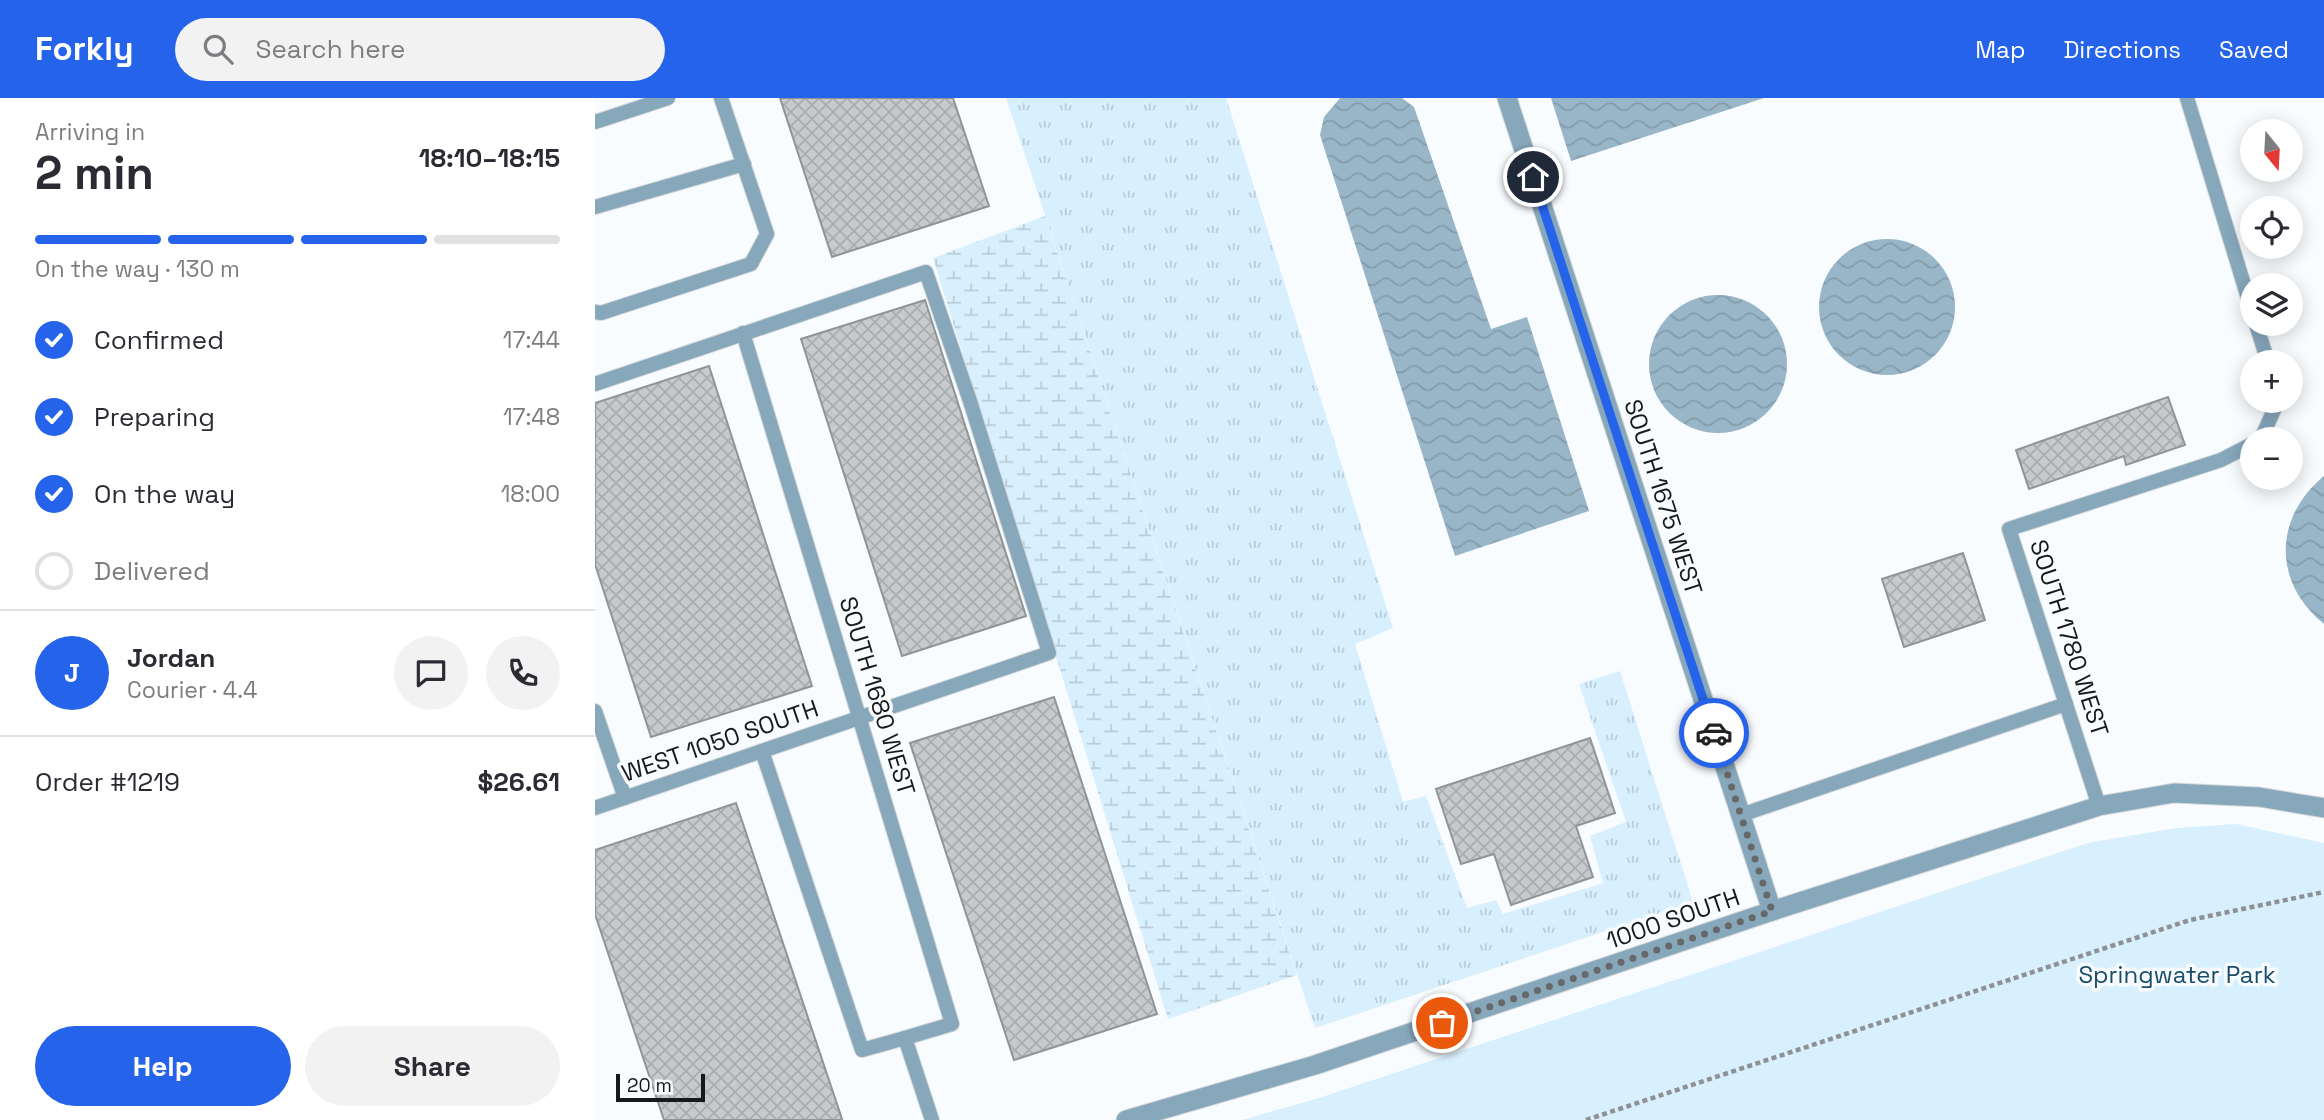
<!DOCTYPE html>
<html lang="en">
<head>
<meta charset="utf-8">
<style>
	:root { --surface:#fff; --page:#f2f2f3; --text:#2b2b33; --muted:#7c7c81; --line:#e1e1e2; --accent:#2563eb }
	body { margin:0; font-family:"Space Grotesk",sans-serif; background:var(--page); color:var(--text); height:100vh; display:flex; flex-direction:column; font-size:26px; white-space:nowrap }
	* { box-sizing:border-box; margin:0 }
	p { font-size:23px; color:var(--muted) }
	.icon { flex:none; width:38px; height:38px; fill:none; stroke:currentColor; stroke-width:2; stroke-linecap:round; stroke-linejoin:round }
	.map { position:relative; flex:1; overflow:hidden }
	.drawer { display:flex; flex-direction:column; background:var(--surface); width:595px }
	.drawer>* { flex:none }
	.needle { width:46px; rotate:162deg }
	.tools { position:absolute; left:1645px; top:21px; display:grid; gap:14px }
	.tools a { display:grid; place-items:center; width:63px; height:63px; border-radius:50%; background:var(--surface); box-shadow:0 4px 18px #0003; font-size:35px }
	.scale { position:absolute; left:21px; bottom:18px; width:89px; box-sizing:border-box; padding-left:7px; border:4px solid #171819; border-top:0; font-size:19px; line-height:24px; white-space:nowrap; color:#171819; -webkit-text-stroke:5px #f8fcff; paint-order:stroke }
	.pin { position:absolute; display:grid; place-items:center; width:60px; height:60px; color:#fff; margin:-30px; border:4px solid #fff; border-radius:50%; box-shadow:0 2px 7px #0007 }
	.courier { position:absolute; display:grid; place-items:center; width:70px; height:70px; margin:-35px; border:5px solid #2563eb; border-radius:50%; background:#fff; color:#222; box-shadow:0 2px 9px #0007 }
	.summary em { font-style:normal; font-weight:600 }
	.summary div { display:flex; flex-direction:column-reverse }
	.summary { display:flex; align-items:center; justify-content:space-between; height:119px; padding:0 35px }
	h1 { font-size:46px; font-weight:600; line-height:52px }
	.bar { display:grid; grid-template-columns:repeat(4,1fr); gap:10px 7px; align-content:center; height:84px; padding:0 35px }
	.bar i { height:9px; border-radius:5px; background:var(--line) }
	.bar .on { background:var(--accent) }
	.bar p { grid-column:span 4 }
	.line { display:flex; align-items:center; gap:18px; padding:0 35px; border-top:2px solid var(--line) }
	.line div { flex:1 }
	.round { display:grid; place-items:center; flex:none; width:74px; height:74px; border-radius:37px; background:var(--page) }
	ol { padding:0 35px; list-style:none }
	li { display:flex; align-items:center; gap:21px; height:77px }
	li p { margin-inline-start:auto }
	li .icon { padding:7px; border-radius:50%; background:var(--accent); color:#fff; stroke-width:4 }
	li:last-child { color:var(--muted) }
	li i { width:38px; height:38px; border:4px solid var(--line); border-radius:50% }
	.primary-button { display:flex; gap:14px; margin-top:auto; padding:14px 35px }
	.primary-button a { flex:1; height:80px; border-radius:42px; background:var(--accent); color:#fff; font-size:28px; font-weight:600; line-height:80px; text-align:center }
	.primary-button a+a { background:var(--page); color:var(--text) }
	header { display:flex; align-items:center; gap:42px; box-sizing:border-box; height:98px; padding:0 35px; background:var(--accent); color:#fff }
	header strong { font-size:33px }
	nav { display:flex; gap:38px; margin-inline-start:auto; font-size:24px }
	.search { width:490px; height:63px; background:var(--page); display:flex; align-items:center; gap:18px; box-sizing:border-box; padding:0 24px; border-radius:38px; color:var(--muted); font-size:26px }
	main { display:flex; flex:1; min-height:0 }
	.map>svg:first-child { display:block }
	.grass { fill:url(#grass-tufts) }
	.wetland { fill:url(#wetland-marsh) }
	.green { fill:#d8effd }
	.water { fill:url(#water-waves) }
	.building { fill:url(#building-cross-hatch); stroke:#909496; stroke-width:2 }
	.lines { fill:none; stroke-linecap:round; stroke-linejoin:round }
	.service-casing { stroke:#d4d8da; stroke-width:16 }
	.minor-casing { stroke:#d4d8da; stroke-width:21 }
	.tertiary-casing { stroke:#d4d8da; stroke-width:21 }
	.path { stroke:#8e9193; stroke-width:4.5; stroke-dasharray:5 3.5; stroke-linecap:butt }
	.service { stroke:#87a7bb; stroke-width:14 }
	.minor { stroke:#87a7bb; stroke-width:19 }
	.tertiary { stroke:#87a7bb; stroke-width:19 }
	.done { stroke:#66686a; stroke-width:7; stroke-dasharray:0 12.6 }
	.route { stroke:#2563eb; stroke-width:9 }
	.labels { text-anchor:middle; stroke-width:7; stroke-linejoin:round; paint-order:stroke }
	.street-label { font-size:24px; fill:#171819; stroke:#f8fcff }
	.park-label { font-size:24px; fill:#194d68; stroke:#f8fcff }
</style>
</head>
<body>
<header>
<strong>Forkly</strong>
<div class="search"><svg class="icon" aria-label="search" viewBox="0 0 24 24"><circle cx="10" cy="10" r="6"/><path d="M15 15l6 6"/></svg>Search here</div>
<nav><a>Map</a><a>Directions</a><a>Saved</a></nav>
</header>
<main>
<section class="drawer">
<div class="summary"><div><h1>2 min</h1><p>Arriving in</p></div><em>18:10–18:15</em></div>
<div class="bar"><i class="on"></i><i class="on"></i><i class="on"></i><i></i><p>On the way · 130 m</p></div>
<ol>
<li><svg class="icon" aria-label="check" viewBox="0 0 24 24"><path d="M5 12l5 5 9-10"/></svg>Confirmed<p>17:44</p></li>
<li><svg class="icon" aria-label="check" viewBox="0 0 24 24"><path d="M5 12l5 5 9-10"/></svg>Preparing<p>17:48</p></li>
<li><svg class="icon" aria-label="check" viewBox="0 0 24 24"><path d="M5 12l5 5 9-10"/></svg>On the way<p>18:00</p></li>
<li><i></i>Delivered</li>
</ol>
<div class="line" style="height:126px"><b class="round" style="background:var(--accent);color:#fff">J</b><div><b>Jordan</b><p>Courier · 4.4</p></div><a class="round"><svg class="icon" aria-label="chat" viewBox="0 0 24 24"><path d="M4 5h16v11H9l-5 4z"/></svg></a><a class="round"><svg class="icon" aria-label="phone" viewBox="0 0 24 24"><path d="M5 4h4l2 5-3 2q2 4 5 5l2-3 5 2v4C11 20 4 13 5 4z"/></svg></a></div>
<div class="line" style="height:91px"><div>Order #1219</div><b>$26.61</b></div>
<div class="primary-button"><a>Help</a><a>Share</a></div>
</section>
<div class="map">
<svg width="1729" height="1022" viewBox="0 0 1729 1022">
	<defs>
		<pattern id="grass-tufts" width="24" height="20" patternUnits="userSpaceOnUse" patternTransform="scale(1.75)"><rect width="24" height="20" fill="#d8effd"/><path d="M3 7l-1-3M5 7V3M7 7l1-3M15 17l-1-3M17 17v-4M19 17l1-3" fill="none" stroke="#b9ccd8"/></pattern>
		<pattern id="wetland-marsh" width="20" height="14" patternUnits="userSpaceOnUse" patternTransform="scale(1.75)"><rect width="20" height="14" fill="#d8effd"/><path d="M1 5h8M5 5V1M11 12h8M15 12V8" fill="none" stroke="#b9ccd8"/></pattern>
		<pattern id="water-waves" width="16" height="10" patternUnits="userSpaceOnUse" patternTransform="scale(1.75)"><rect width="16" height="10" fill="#99b6c8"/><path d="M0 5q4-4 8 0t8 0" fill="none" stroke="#839cab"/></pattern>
		<pattern id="building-cross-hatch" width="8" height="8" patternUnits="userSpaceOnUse" patternTransform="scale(1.75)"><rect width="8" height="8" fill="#c6cacd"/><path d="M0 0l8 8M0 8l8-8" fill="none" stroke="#a9adaf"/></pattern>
	</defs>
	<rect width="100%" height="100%" fill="#f8fcff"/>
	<polygon class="grass" points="411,0 631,0 798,530 760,546 808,704 831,698 872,810 901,802 908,816 1008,785 995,738 1031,724 984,586 1025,573 1098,804 720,930"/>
	<polygon class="wetland" points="450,118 702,877 573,921 338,160"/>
	<polygon class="green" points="1641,726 1729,745 1729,1022 647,1022 724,1000 1493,745 1582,730"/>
	<g class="water">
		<polygon points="745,0 807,0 819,9 896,231 932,219 994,413 860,458 725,37 729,19"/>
		<polygon points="956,0 1169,0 976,63"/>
		<circle cx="1292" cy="209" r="68"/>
		<circle cx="1123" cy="266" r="69"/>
		<path d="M1729,378V526C1678,485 1678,420 1729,378Z"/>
	</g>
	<g class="building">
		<polygon points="185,0 358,0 394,108 237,159"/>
		<polygon points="330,202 431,518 307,558 206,241"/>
		<polygon points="114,268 217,588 56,639 0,466 0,305"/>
		<polygon points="1573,299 1590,347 1531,367 1529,358 1434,391 1421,352"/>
		<polygon points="1368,455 1390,522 1309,549 1287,481"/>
		<polygon points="459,599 562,916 419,962 315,645"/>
		<polygon points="995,640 1020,715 981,728 998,779 916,807 899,756 866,766 841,691"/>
		<polygon points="141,705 247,1021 245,1022 69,1022 0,816 0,752"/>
	</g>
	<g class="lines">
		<defs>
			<g id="service">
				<polyline points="1592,0 1657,213"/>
				<polyline points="0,24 73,0"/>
				<polyline points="0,109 149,66"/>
				<polyline points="0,214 6,215 156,166 172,136 126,0"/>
				<polyline points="1661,226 1673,264"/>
				<polyline points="148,235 357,926 310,940 337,1022"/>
				<polyline points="0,286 331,174 375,303 454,555 0,710"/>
				<polyline points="1666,341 1683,303"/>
				<polyline points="0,613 30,700"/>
				<polyline points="167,653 267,952 310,940"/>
				<polyline points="1504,708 1414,431 1626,362 1657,346"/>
				<polyline points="1146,717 1471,606"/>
			</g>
			<polyline id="minor" points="912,0 1177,813"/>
			<polyline id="tertiary" points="531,1022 720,967 1177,813 1504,708 1579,695 1664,699 1729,710"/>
		</defs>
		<use href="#service" class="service-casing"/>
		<use href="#minor" class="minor-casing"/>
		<use href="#tertiary" class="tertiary-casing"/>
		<polyline class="path" points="991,1022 1595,822 1729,794"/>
		<use href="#service" class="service"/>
		<use href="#minor" class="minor"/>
		<use href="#tertiary" class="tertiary"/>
	</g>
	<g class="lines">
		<polyline class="done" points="847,925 1177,813 1119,635"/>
		<polyline class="route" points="938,79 1119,635"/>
	</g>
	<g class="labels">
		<g class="street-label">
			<text transform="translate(1068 399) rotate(72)" y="8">SOUTH 1675 WEST</text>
			<text transform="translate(1474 540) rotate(72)" y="8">SOUTH 1780 WEST</text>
			<text transform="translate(282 598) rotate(73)" y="8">SOUTH 1680 WEST</text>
			<text transform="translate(125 643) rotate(-19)" y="8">WEST 1050 SOUTH</text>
			<text transform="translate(1078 821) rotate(-19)" y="8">1000 SOUTH</text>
		</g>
		<g class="park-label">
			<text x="1582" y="885">Springwater Park</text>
		</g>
	</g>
</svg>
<div class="tools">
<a><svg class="needle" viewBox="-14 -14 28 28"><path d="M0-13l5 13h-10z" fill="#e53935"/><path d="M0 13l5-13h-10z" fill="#7c7c81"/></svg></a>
<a><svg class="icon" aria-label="locate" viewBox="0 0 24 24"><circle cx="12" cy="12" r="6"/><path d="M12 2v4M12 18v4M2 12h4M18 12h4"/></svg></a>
<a><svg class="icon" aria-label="layers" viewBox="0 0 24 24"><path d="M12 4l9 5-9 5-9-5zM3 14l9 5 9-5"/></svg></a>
<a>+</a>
<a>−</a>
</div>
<div class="scale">20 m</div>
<div class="pin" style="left:847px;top:925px;background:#ea580c"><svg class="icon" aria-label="bag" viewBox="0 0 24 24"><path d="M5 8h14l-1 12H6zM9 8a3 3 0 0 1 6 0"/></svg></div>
<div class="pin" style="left:938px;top:79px;background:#1f2937"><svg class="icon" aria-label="home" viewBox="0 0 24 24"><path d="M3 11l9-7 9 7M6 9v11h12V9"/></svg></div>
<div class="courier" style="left:1119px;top:635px"><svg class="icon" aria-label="car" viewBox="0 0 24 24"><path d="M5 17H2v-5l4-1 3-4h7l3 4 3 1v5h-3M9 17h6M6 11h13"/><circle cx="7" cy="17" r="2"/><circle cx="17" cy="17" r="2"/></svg></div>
</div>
</main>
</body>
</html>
